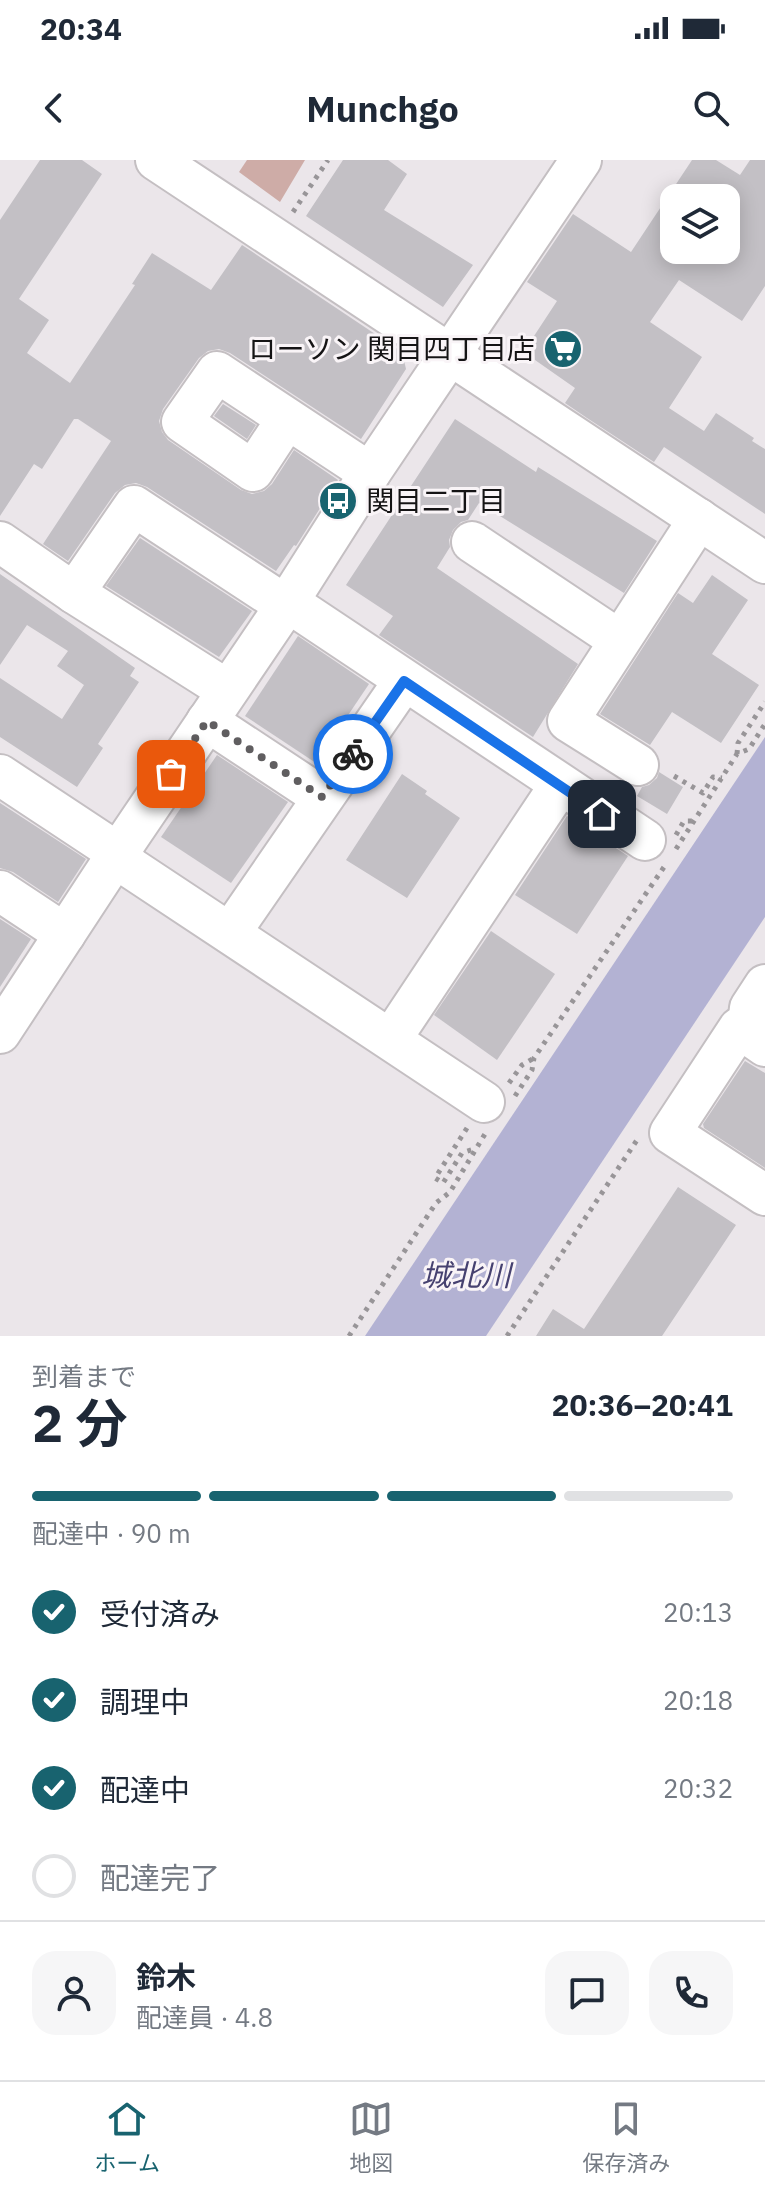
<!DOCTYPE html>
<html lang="ja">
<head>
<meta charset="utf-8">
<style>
	:root { --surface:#fff; --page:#f6f6f7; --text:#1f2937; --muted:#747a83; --line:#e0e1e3; --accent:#18636f }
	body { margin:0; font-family:"IBM Plex Sans","Noto Sans JP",sans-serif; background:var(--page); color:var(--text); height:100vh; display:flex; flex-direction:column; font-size:30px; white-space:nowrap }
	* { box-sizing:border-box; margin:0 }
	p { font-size:26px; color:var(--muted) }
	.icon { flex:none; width:44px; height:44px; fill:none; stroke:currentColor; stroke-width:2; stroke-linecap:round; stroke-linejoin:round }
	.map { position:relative; height:1176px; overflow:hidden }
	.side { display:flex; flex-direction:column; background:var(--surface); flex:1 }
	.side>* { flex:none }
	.buttons { position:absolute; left:660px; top:24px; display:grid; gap:16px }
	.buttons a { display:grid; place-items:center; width:80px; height:80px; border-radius:16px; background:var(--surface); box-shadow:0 4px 20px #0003; font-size:40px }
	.pin { position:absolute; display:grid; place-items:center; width:68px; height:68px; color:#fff; margin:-34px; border-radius:16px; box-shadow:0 4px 12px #0006 }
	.courier { position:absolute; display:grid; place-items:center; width:80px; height:80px; margin:-40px; border:6px solid #1a73e8; border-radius:50%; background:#fff; color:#222; box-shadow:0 2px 10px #0007 }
	.headline em { font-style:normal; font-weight:700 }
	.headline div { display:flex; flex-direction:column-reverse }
	.headline { display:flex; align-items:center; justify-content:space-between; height:136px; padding:0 32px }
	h1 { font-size:52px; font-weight:700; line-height:60px }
	.bar { display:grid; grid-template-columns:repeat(4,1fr); gap:12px 8px; align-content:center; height:96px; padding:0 32px }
	.bar i { height:10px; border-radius:6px; background:var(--line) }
	.bar .active { background:var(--accent) }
	.bar p { grid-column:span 4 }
	.line { display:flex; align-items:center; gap:20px; padding:0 32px; border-top:2px solid var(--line) }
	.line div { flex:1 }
	.round { display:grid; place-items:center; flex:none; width:84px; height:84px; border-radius:24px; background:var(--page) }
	ol { padding:0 32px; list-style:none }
	li { display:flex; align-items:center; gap:24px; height:88px }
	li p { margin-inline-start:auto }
	li .icon { padding:8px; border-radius:50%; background:var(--accent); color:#fff; stroke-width:4 }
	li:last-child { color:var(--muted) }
	li i { width:44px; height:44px; border:4px solid var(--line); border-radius:50% }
	.status { display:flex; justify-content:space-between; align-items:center; height:56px; padding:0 40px; background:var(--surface); direction:ltr }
	.status svg { height:22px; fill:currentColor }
	header { display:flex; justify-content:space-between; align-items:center; height:104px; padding:0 32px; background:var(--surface); font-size:36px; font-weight:700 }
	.tabs { display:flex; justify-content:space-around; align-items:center; height:112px; border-top:2px solid var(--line); background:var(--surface); font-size:22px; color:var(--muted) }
	.tabs a { display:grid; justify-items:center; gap:4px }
	.tabs .active { color:var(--accent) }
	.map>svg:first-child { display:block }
	.green { fill:#ceaca7 }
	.water { fill:#b3b2d3 }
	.building { fill:#c3c0c5; fill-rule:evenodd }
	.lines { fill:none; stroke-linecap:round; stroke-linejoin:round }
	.minor-casing { stroke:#c4bfc2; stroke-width:44 }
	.path { stroke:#989598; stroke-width:5; stroke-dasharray:4 6; stroke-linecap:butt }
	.minor { stroke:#fff; stroke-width:40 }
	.done { stroke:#605e60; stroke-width:8; stroke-dasharray:0 14.4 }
	.route { stroke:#1a73e8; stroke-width:10 }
	.labels { text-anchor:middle; stroke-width:6; stroke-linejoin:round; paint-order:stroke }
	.poi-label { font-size:28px; fill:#151415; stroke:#f9f4f7; text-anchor:end }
	.water-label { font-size:30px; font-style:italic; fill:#464170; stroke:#f9f4f7 }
</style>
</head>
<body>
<div class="status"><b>20:34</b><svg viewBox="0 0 49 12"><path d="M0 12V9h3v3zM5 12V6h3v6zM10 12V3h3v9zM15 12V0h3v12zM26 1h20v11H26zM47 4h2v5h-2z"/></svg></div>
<header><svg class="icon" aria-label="back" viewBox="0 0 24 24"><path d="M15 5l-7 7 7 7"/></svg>Munchgo<svg class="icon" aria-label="search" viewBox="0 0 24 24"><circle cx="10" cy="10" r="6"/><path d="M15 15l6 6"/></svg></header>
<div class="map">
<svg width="765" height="1176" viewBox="0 0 765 1176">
	<rect width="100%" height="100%" fill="#ebe6ea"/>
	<polygon class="green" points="247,0 305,0 280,42 239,12"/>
	<polygon class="water" points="765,577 765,757 486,1176 365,1176"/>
	<g class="building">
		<polygon points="40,0 82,0 102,14 19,139 49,160 27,193 70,223 135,125 132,124 152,93 211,130 242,85 402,192 406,209 361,279 230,193 219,189 208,191 199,198 163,249 159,261 162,272 168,280 241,330 252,334 264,331 272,324 294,290 338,320 296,386 294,385 276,411 147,327 136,323 125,325 115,333 68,401 43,384 111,281 78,259 74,259 42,309 34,304 0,356 0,60"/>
		<polygon points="343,0 388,0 407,14 384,50 473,105 443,147 306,56"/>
		<path d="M692,0H716L740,15L750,0H765V126L742,161L679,120L650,162L702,197L669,248L704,271L716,253L754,278L752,281L765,289V354L664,287L654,302L587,258L565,243L575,228L535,200L534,176L557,141L527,122L573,54L631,92ZM674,38H726V90H674Z"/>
		<polygon points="223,244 256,265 247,279 214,256"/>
		<polygon points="455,259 536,312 538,307 657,381 624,433 479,343 468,360 461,362 453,370 449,380 450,387 437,408 578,504 533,577 379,475 393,456 346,425"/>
		<polygon points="140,378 252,451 219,497 106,426"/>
		<polygon points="0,414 135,508 130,516 139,522 98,584 103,588 77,627 0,577 0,518 62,559 84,525 57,506 68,491 27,465 0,505"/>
		<polygon points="712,415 748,440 712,494 759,525 721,583 672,552 650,585 600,554 678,433 693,443"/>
		<polygon points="298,476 369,524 316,603 245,556"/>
		<polygon points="217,595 288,642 231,723 161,677"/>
		<polygon points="659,612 683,627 667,654 637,636 642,627 649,625 657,618"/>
		<polygon points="402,614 427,631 425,634 460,658 407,738 346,700"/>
		<polygon points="0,643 86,699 58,742 13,712 0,708"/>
		<polygon points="567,656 628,696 577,774 515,735"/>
		<polygon points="0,759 31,779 0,827"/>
		<polygon points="491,771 555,814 497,900 434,855"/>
		<polygon points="745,901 765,913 765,1008 704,968 703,964"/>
		<polygon points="678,1027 736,1065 662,1176 536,1176 553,1149 584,1169"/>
	</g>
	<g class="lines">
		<defs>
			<g id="minor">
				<polyline points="156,0 765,403"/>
				<polyline points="287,259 253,311 182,262 217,212 370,313"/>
				<polyline points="0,382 74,433 227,530"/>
				<polyline points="472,382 619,480"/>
				<polyline points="74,433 134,346 285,445"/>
				<polyline points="288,442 645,680"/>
				<polyline points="207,561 322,637"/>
				<polyline points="638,605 568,561 699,359"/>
				<polyline points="0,615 118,693 131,708 484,942"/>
				<polyline points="0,731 65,774"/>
				<polyline points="230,773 404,521"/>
				<polyline points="0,873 118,693 288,442 370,313 581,0"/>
				<polyline points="747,874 750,848 765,825"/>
				<polyline points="391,879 560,625"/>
				<polyline points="765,886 739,868 670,973 765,1035"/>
			</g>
		</defs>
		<use href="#minor" class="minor-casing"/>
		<g class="path">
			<polyline points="293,52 328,0"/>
			<polyline points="737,594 738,583 765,542"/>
			<polyline points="674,616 703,633 713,617 722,618"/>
			<polyline points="676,675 684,661 694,661"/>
			<polyline points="676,689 737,594 749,589 765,564"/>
			<polyline points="509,923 522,905 534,898"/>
			<polyline points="515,936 532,910 534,898 664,707"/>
			<polyline points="467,968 435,1018 443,1023 462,993 474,989"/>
			<polyline points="349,1176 436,1043 450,1032 485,974"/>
			<polyline points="507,1176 639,977"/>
		</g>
		<use href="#minor" class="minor"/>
	</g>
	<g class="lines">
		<polyline class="done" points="171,614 207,561 322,637 353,594"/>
		<polyline class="route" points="353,594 404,521 602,654"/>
	</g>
	<defs>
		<symbol id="supermarket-disc" viewBox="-11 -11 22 22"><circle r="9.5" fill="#18636f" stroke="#f9f4f7"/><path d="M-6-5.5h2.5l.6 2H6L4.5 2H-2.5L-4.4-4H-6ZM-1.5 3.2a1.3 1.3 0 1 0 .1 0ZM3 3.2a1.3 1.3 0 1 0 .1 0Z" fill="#fff"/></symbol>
		<symbol id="bus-disc" viewBox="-11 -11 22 22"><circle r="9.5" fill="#18636f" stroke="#f9f4f7"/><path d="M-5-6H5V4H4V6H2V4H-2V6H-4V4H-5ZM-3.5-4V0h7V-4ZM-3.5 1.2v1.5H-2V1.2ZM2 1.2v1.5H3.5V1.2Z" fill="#fff"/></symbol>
	</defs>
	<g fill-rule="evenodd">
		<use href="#supermarket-disc" x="541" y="167" width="44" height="44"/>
		<use href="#bus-disc" x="316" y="319" width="44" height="44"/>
	</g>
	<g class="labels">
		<g class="poi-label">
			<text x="535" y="199">ローソン 関目四丁目店</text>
			<text x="366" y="351" text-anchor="start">関目二丁目</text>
		</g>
		<g class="water-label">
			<text x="466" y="1126">城北川</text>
		</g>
	</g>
</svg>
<div class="buttons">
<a><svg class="icon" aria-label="layers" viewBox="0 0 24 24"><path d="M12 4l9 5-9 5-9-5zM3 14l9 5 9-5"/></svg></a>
</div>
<div class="pin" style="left:171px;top:614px;background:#ea580c"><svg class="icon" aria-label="bag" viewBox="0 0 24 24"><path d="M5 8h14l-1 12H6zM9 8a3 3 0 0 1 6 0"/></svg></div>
<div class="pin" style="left:602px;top:654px;background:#1f2937"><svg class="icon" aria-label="home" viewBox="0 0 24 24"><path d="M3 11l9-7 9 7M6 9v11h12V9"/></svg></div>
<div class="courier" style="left:353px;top:594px"><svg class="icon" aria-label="bike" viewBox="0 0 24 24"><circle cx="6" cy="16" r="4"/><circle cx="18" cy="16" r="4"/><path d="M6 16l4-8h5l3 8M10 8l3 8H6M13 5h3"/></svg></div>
</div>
<section class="side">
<div class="headline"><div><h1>2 分</h1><p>到着まで</p></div><em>20:36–20:41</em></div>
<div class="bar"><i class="active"></i><i class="active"></i><i class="active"></i><i></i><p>配達中 · 90 m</p></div>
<ol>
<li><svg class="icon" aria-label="check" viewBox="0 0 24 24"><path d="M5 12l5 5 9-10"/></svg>受付済み<p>20:13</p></li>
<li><svg class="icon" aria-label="check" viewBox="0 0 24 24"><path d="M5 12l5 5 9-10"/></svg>調理中<p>20:18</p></li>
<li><svg class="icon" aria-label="check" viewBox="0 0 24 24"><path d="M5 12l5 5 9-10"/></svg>配達中<p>20:32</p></li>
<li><i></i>配達完了</li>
</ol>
<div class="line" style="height:144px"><a class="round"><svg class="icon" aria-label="person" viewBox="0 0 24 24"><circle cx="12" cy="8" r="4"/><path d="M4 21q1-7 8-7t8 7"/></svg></a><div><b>鈴木</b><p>配達員 · 4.8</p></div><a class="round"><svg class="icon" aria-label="chat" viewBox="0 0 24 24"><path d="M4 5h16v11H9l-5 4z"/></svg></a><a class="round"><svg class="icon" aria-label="phone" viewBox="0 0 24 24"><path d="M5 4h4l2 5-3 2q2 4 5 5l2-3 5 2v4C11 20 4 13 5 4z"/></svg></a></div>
</section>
<nav class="tabs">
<a class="active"><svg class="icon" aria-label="home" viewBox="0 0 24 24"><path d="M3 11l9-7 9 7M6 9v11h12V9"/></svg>ホーム</a>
<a><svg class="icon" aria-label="map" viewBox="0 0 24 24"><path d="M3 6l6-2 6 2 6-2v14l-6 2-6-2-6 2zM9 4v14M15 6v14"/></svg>地図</a>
<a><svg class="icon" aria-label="saved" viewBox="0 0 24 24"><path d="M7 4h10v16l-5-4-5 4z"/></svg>保存済み</a>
</nav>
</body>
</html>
